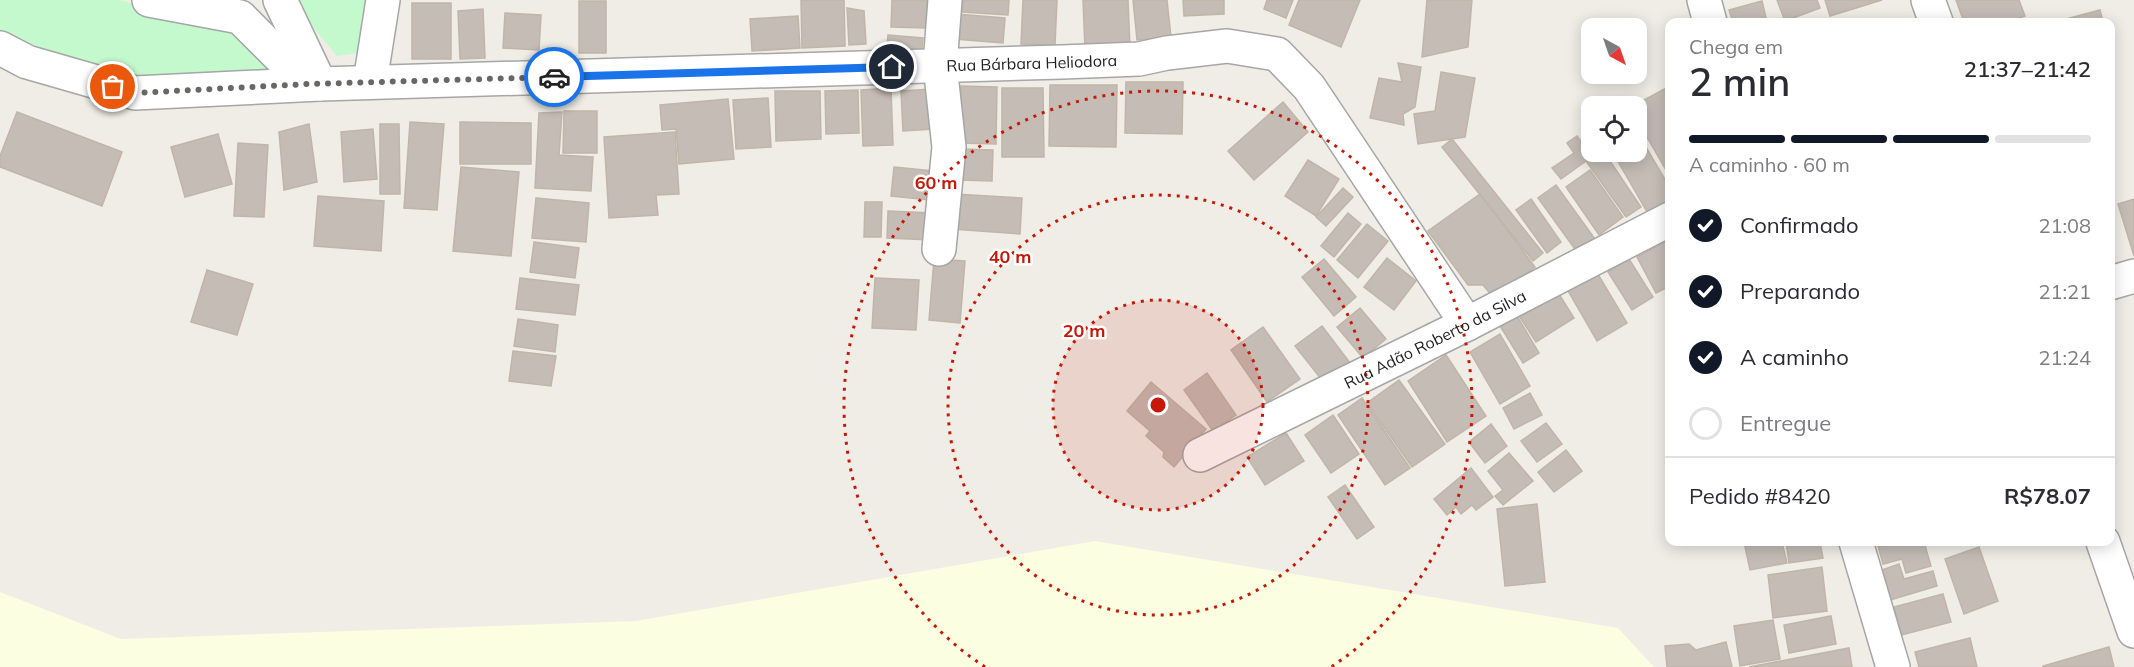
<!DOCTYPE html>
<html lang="pt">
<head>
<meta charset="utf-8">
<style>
	:root { --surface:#fff; --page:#f7f7f7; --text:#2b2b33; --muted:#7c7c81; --line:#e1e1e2; --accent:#111827 }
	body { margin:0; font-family:Mulish,sans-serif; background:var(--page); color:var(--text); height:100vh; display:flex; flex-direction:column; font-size:22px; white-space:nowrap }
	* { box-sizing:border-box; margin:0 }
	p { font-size:20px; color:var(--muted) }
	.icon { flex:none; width:33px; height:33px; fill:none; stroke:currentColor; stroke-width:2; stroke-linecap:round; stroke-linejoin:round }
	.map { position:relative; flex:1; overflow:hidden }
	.details { position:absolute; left:1665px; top:18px; width:450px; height:528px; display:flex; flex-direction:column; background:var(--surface); border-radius:12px; box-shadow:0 3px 15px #0003 }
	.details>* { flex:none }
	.needle { width:39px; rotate:140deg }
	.fabs { position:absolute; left:1581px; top:18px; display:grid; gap:12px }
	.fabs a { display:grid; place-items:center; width:66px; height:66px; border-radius:12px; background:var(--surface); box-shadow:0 3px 15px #0003; font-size:30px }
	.pin { position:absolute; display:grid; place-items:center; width:51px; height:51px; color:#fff; margin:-26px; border:3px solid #fff; border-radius:50%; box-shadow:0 2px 6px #0007 }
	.courier { position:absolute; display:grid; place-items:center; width:60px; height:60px; margin:-30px; border:4px solid #1a73e8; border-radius:50%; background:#fff; color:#222; box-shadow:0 2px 8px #0007 }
	.head em { font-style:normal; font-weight:600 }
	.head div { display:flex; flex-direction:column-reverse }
	.head { display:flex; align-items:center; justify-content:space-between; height:102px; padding:0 24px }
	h1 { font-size:39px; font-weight:600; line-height:45px }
	.bar { display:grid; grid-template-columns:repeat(4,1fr); gap:9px 6px; align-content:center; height:72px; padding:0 24px }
	.bar i { height:8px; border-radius:4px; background:var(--line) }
	.bar .active { background:var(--accent) }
	.bar p { grid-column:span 4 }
	.line { display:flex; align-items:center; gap:15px; padding:0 24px; border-top:2px solid var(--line) }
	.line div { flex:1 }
	ol { padding:0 24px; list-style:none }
	li { display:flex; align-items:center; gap:18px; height:66px }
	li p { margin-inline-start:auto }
	li .icon { padding:6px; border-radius:50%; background:var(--accent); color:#fff; stroke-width:4 }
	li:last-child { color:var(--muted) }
	li i { width:33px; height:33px; border:3px solid var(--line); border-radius:50% }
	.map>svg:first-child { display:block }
	.education { fill:#fbfee0 }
	.park { fill:#c4f8cd }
	.building { fill:#c4bcb5; stroke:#c1b5a8; stroke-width:1.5 }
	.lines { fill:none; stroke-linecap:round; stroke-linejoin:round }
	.minor-casing { stroke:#a6a6a6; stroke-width:36 }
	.minor { stroke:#fff; stroke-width:33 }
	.done { stroke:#686765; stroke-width:6; stroke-dasharray:0 10.8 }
	.route { stroke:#1a73e8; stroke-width:8 }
	.ring { fill:none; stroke:#c71807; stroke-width:3; stroke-dasharray:3 6 }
	.labels { text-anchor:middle; stroke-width:5; stroke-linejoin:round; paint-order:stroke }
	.street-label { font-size:16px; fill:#1f1f1f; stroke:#fff }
	.centre { fill:#c71807; stroke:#fff; stroke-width:3 }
	.ring-label { font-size:18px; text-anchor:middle; font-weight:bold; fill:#c71807; stroke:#fff; stroke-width:5; stroke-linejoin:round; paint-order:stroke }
</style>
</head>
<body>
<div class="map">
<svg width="2134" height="667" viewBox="0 0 2134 667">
	<rect width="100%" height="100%" fill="#efede6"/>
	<polygon class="education" points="1095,541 1618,628 1654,667 0,667 0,592 121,639 636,621"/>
	<g class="park">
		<polygon points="0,0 120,0 248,38 279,59 269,71 171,84 92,70 0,30"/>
		<polygon points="300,0 370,0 364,52 337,56 306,19"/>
	</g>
	<g class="building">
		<polygon points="801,0 844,0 845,46 802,48"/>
		<polygon points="892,0 927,0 926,28 891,27"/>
		<polygon points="963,0 1009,0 1008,15 962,12"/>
		<polygon points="1023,0 1057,0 1055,45 1021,44"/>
		<polygon points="1083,0 1128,0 1130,47 1085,50"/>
		<polygon points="1133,0 1167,0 1171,37 1137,40"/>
		<polygon points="1183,0 1224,0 1224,14 1184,16"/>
		<polygon points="1267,0 1293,0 1286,18 1264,9"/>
		<polygon points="1299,0 1360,0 1341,47 1289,25"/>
		<polygon points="1427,0 1472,0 1468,47 1422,57"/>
		<polygon points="1777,0 1817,0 1820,8 1785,21"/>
		<polygon points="1825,0 1882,0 1830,16"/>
		<polygon points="1956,0 2019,0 2025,16 2007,22 1964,22"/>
		<rect x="579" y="1" width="27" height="52"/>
		<polygon points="1762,1 1767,22 1733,22 1729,10"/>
		<rect x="412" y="3" width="39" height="56"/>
		<polygon points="847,8 864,11 866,44 849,45"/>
		<polygon points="483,9 485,58 460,59 458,11"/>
		<polygon points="2100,10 2103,22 2055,22"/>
		<polygon points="505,13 541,15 539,50 503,48"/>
		<polygon points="956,14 1005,18 1003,43 954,39"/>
		<polygon points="798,16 800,48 752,51 750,19"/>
		<polygon points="888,35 923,38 921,57 886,54"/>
		<polygon points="1398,63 1421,67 1415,107 1403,114 1404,125 1370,118 1379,78 1402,82"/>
		<polygon points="1441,72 1475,78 1465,137 1418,144 1414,114 1435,111"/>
		<polygon points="1126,82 1183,82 1182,134 1125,133"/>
		<polygon points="1050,85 1117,85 1116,147 1049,146"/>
		<polygon points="961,86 997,87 996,144 959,143"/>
		<polygon points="1670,86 1670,177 1636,118 1636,106 1633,106"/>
		<polygon points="891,88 893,145 863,146 861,90"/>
		<polygon points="1002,88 1043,88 1044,157 1002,157"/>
		<polygon points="932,89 934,129 903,131 901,91"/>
		<polygon points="858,90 859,133 826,134 825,91"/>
		<polygon points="775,91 820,91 821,139 776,141"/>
		<polygon points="768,98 771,147 736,149 733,100"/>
		<polygon points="728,99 734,159 679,164 676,129 662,130 660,105"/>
		<polygon points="1283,102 1308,132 1254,180 1228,151"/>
		<polygon points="564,111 597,111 597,153 563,153"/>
		<polygon points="17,112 122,152 102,206 0,167 0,156"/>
		<polygon points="562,112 559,155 593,157 591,191 535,188 539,113"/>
		<polygon points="410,122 444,124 437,210 404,208"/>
		<polygon points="460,122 531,123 531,164 460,164"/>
		<polygon points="309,124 317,182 284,190 279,132"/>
		<polygon points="380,124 399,124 400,194 380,194"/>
		<polygon points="373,129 377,179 344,182 341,132"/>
		<polygon points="675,132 679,194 656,195 658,215 609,218 604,137"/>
		<polygon points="218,134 232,184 185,197 171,147"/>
		<polygon points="1577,136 1588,151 1604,152 1641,207 1626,217 1586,161 1561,179 1552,168 1574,153 1567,143"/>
		<polygon points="1452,139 1543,253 1533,261 1442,147"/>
		<polygon points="1643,142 1670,188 1670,205 1650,217 1616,158 1627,152 1636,152 1636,146"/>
		<polygon points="238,143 268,145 264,217 234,216"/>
		<polygon points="961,149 993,150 992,181 959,180"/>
		<polygon points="1308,160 1339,179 1316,216 1285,196"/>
		<polygon points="461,167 519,172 511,256 453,251"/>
		<polygon points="894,167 933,171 930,200 891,196"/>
		<polygon points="1590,170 1623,217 1599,235 1566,187"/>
		<polygon points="1556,185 1595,239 1577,252 1538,198"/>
		<polygon points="1343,188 1353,197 1326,226 1316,217"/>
		<polygon points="954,194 1022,198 1020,234 952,229"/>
		<polygon points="1480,194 1535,267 1494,298 1483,285 1468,285 1428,231"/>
		<polygon points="318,196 384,201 381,251 314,246"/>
		<polygon points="536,198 589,203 586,242 532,238"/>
		<polygon points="1531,199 1561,242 1547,253 1516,210"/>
		<polygon points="2134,199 2134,256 2118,204"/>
		<polygon points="865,202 882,202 881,237 864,237"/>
		<polygon points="888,211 932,213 931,240 887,238"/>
		<polygon points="1348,213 1361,224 1334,257 1321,246"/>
		<polygon points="1367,224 1388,241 1358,278 1337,260"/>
		<polygon points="1669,240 1670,286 1656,293 1637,257"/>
		<polygon points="534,242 579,248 575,278 530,272"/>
		<polygon points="1387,258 1416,281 1394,310 1364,287"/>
		<polygon points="934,259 965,261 960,323 929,320"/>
		<polygon points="1324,259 1356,297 1334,316 1302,277"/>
		<polygon points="1629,259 1653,297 1632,310 1608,272"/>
		<polygon points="207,270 253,284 237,335 191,322"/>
		<polygon points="1596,271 1627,323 1597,341 1567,289"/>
		<polygon points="520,278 579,285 575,315 516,309"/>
		<polygon points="875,278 919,280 916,330 872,328"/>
		<polygon points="1557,291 1574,318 1536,342 1519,316"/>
		<polygon points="1360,308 1386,339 1363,358 1337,327"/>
		<polygon points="1517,316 1539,353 1523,363 1500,326"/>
		<polygon points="518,319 558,325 555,352 514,346"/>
		<polygon points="1322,326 1351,364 1325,384 1295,346"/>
		<polygon points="1263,327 1300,379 1267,402 1231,350"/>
		<polygon points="1500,334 1530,386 1500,404 1470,352"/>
		<polygon points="513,351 556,356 551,386 509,381"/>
		<polygon points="1446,355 1486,416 1447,442 1408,381"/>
		<polygon points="1207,373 1236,415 1213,431 1184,390"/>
		<polygon points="1399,380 1445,444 1412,467 1367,403"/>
		<polygon points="1151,382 1206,429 1174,467 1163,457 1164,452 1146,436 1150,431 1127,411"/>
		<polygon points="1530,393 1542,415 1514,429 1503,408"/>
		<polygon points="1362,398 1410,468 1385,485 1338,415"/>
		<polygon points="1333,415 1359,454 1331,473 1305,435"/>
		<polygon points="1546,423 1562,444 1537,462 1521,441"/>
		<polygon points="1491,424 1507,446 1485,463 1469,442"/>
		<polygon points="1286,433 1304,461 1265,485 1247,457"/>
		<polygon points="1566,450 1582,471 1554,492 1538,472"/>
		<polygon points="1509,453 1533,481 1503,505 1495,496 1503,490 1488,471"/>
		<polygon points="1471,468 1493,497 1476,510 1472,505 1461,514 1456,507 1447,515 1434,499"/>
		<polygon points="1345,485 1374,527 1357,539 1328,497"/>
		<polygon points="1537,504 1545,582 1505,586 1497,509"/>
		<polygon points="1744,542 1782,542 1787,563 1750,570"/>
		<polygon points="1786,542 1820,542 1823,558 1789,563"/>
		<polygon points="1877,542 1924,542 1931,566 1906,573 1902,559 1883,564"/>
		<polygon points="1979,547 1998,601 1964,614 1945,559"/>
		<polygon points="1899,564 1904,579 1933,571 1937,586 1890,600 1882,570"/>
		<polygon points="1822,567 1827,611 1773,618 1768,575"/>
		<polygon points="1943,594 1951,622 1901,635 1894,607"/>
		<polygon points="1831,616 1836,644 1789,653 1784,625"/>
		<polygon points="1773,620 1780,659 1740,666 1734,626"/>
		<polygon points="1970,638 1977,667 1919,667 1915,652"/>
		<polygon points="1726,642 1732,667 1667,667 1665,646 1689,644 1696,650"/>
		<polygon points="2109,647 2114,667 2043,667 2043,666"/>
		<polygon points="1849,648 1852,667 1749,667"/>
	</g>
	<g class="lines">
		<defs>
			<g id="minor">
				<polyline points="149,0 240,17 307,84"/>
				<polyline points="280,0 320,84"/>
				<polyline points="1704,0 1710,22"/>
				<polyline points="1928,0 1936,22"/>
				<path id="s1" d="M0,48L27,62L135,93L320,84L1062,62L1139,59L1167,53L1227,46L1277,54L1309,87L1467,324"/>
				<polyline points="370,82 383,0"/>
				<polyline points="939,249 949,147 940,65 945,0"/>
				<polyline points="2110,283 2134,276"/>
				<path id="s2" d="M1200,455L1467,324L1670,219"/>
				<polyline points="1856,542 1893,667"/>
				<polyline points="2103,542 2134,631"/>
			</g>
		</defs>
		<use href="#minor" class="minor-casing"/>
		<use href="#minor" class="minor"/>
	</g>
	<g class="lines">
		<polyline class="done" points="113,87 135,93 308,84 554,77"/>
		<polyline class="route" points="554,77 892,67"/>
	</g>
	<circle cx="1158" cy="405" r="105" fill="#c71807" fill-opacity=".12"/>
	<g class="ring">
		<circle cx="1158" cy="405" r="105"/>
		<circle cx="1158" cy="405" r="210"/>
		<path d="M985 667A314 314 0 1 1 1331 667"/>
	</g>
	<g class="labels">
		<g class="street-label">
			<text dy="6" stroke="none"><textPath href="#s1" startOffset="1040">Rua Bárbara Heliodora</textPath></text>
			<text dy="6" stroke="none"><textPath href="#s2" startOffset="262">Rua Adão Roberto da Silva</textPath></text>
		</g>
	</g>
	<circle cx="1158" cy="405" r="9" class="centre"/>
	<g class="ring-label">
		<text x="936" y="189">60 m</text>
		<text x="1010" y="263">40 m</text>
		<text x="1084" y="337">20 m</text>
	</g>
</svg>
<div class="fabs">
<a><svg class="needle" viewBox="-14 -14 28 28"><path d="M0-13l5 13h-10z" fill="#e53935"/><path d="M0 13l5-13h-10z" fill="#7c7c81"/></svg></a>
<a><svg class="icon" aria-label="locate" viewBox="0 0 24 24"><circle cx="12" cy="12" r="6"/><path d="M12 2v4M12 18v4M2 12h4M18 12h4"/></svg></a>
</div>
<div class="pin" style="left:113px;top:87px;background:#ea580c"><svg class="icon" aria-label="bag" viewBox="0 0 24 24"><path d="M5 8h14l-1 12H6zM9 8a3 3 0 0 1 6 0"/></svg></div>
<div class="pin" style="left:892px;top:67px;background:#1f2937"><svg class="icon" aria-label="home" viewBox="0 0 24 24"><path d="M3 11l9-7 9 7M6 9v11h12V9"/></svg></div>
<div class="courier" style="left:554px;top:77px"><svg class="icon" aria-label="car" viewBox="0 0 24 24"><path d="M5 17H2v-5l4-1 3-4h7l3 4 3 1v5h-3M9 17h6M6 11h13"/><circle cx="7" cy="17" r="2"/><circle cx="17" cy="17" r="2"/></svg></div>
<section class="details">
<div class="head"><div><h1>2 min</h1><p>Chega em</p></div><em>21:37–21:42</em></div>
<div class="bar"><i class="active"></i><i class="active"></i><i class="active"></i><i></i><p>A caminho · 60 m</p></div>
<ol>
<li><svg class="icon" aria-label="check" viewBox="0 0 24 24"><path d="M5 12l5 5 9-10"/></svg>Confirmado<p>21:08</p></li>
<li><svg class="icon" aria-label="check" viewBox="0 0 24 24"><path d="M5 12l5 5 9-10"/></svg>Preparando<p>21:21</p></li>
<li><svg class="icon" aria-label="check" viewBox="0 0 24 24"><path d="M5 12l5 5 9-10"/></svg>A caminho<p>21:24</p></li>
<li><i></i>Entregue</li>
</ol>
<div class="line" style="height:78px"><div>Pedido #8420</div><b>R$78.07</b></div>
</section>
</div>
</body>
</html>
